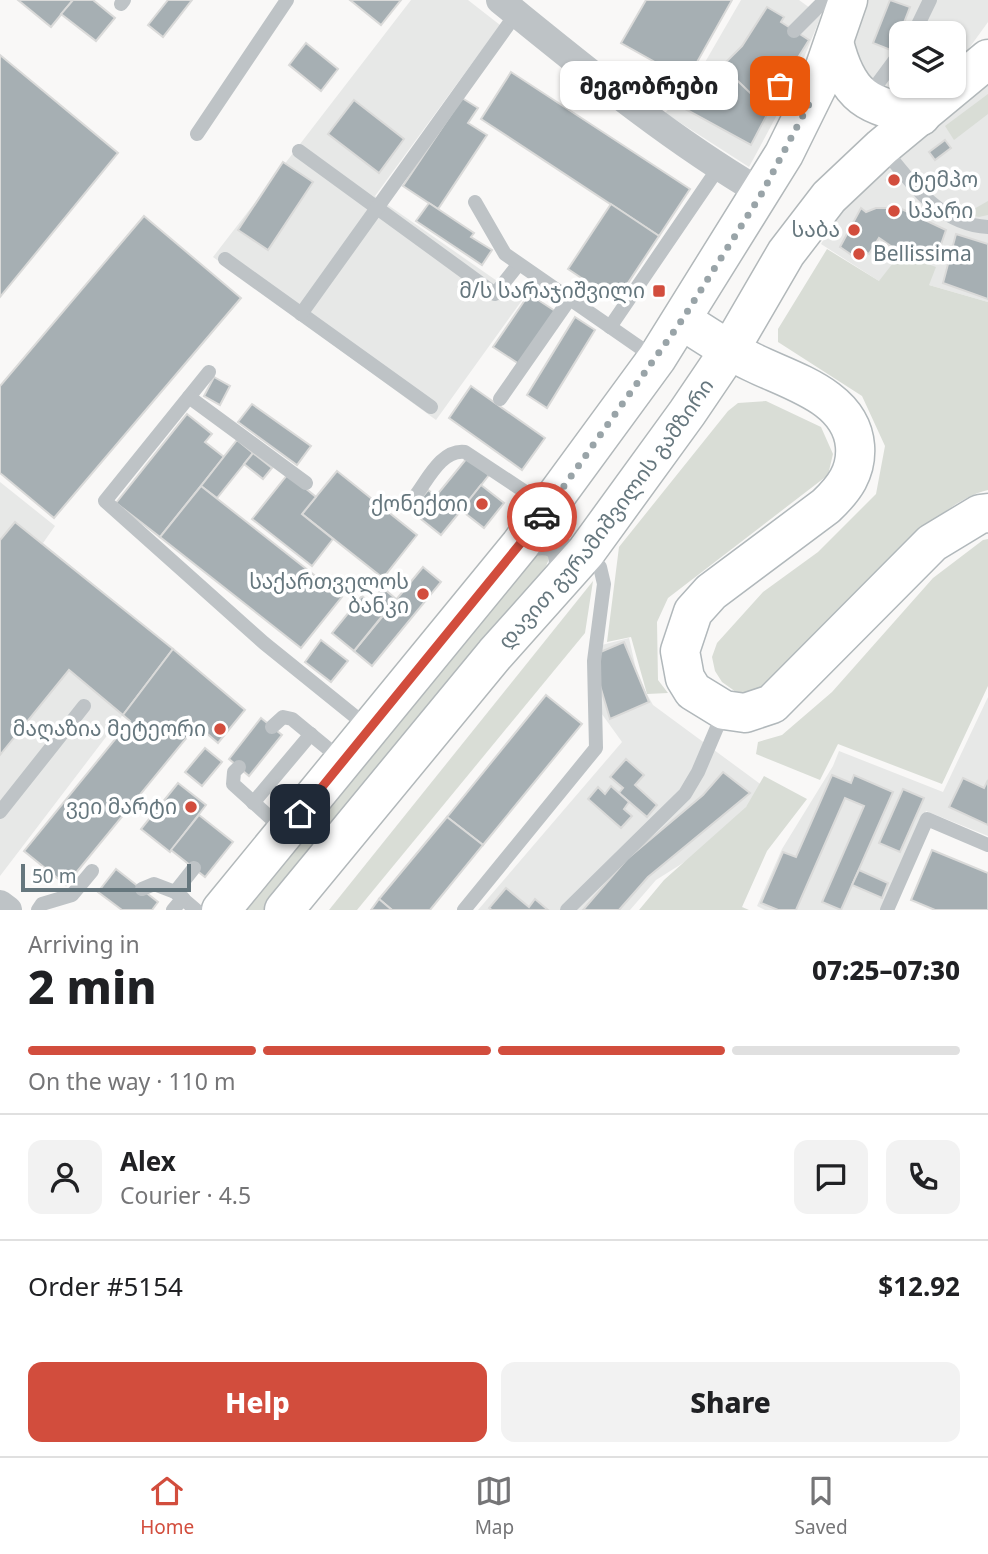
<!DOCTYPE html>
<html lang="en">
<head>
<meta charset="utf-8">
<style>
	:root { --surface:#fff; --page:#f2f2f2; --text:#202124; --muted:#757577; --line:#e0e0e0; --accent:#d24d3d }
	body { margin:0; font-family:"Noto Sans","Noto Sans Georgian",sans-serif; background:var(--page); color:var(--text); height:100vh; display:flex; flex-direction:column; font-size:26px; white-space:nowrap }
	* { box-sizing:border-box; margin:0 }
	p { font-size:23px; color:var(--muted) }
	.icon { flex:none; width:38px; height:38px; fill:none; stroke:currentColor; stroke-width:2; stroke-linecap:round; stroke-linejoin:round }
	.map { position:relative; height:910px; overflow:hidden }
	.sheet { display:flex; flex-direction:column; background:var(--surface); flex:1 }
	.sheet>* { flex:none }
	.fabs { position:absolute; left:889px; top:21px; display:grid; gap:14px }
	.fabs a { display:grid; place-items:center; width:77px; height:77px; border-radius:14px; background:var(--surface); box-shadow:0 2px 5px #0004; font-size:35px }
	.scale { position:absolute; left:21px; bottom:18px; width:170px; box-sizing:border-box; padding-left:7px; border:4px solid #66777e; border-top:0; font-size:19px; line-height:24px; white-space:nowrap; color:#66777e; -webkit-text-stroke:5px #fff; paint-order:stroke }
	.pin { position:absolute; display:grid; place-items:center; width:60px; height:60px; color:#fff; margin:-30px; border-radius:14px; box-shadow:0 4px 10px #0006 }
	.courier { position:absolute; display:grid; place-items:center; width:70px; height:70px; margin:-35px; border:5px solid #d24d3d; border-radius:50%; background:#fff; color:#222; box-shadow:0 2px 9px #0007 }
	.bubble { position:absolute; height:49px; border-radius:14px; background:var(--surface); box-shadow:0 2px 5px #0004; font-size:23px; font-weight:800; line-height:49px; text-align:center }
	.overview em { font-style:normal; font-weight:800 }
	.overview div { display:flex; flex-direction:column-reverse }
	.overview { display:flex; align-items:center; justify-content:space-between; height:119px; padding:0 28px }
	h1 { font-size:46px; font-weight:800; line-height:52px }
	.bar { display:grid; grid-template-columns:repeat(4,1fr); gap:10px 7px; align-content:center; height:84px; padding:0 28px }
	.bar i { height:9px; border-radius:5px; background:var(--line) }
	.bar .current { background:var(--accent) }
	.bar p { grid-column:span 4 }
	.line { display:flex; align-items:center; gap:18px; padding:0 28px; border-top:2px solid var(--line) }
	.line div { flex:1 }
	.round { display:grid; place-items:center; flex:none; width:74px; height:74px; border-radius:14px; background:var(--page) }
	.action { display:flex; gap:14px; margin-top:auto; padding:14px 28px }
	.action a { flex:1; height:80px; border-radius:14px; background:var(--accent); color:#fff; font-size:28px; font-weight:800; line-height:80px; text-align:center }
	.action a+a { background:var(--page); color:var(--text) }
	.dock { display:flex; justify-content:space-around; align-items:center; height:98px; border-top:2px solid var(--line); background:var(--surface); font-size:19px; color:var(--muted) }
	.dock a { display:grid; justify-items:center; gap:4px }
	.dock .current { color:var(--accent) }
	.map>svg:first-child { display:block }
	.built { fill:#e7e8e7 }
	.green { fill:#d9ddd6 }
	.building { fill:#a6afb3; stroke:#dadad9; stroke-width:2 }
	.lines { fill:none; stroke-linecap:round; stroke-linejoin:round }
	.secondary-casing { stroke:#b1b8bb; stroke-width:41 }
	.primary-casing { stroke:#b2b8ba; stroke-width:41 }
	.lane { stroke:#bec3c6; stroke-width:14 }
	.street { stroke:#bec3c6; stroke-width:28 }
	.secondary { stroke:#fff; stroke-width:38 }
	.primary { stroke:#fff; stroke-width:38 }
	.done { stroke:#99a4a8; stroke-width:7; stroke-dasharray:0 12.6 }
	.route { stroke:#d24d3d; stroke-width:9 }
	.poi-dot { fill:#d24d3d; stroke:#fff; stroke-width:2.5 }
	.labels { text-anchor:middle; stroke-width:7; stroke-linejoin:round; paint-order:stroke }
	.poi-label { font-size:21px; fill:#66777e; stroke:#fff; text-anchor:end }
	.street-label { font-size:21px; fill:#66777e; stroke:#fff }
</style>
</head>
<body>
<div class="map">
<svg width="988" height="910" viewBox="0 0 988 910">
	<rect width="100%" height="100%" fill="#f9f8f7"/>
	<g class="built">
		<polygon points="411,0 468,0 500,25 375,196 523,299 436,420 213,257"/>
		<polygon points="741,0 799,0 821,16 791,89 749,167 665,113 693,83"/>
		<polygon points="868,0 988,0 988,22 954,69 954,33 901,33 901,86 942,86 916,97 882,87 856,64 853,45"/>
		<polygon points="988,83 988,302 929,285 879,281 821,244 846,202"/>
		<polygon points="0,482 55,526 43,543 173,649 0,876"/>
		<polygon points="629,638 638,678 653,705 763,786 721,839 656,880 630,910 478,910 622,742 599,710 598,646"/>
		<polygon points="988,697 988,836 926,811 882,910 765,910 757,906 782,849 833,766 839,751 943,792"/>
	</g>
	<g class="green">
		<polygon points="988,94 988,114 954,140 945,126"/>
		<polygon points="988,201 988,215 979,217 965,214"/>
		<path d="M827,249L879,281L900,254L936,267L929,285L988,302V490C962,496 941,515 920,531L756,694L736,692L722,682L715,671L712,657L717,643L763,592L818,552L876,494L885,446L862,396L778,342V329Z"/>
		<polygon points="766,401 821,427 833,454 828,475 668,598 657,622 658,680 668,693 647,694 631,637 607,642 619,547 728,411 738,403"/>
		<polygon points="988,539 988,686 942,784 838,744 820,780 756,754 758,742 782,735 832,692 933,578 983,540"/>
		<polygon points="534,553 551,554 546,566 297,872 265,910 238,910"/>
		<polygon points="593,581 585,633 357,910 329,910"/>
		<polygon points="764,776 807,799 767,851 742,907 749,910 639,910 664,880 746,807"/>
	</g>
	<g class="building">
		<polygon points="18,0 73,0 51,27"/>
		<polygon points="73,0 93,0 115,18 96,41 61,14"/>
		<polygon points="168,0 192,0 163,37 148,25"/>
		<polygon points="350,0 401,0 381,25"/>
		<polygon points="646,0 732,0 687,80 621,43"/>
		<polygon points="890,0 910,7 893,51 873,43"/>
		<polygon points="767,7 784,17 781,22 809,40 766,109 722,66 742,46"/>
		<polygon points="306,43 338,69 321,91 289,65"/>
		<polygon points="0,55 118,153 0,297"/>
		<polygon points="719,63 769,111 751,145 676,104"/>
		<polygon points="511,72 690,189 659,236 481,119"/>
		<polygon points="462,98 478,108 468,123 487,135 438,209 403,186"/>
		<polygon points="354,100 404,139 379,173 328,134"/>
		<polygon points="945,140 951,148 935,160 929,152"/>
		<polygon points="283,162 313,182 268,250 238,230"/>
		<polygon points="894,172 901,180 893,187 886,180"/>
		<polygon points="429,203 474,233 471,237 492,250 482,265 416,221"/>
		<polygon points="611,204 659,236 616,301 568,269"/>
		<polygon points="891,204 946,230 936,259 905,243 898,251 879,238 869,254 864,251 859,260 840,247 861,208 866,212 876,208 887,208"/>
		<polygon points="144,216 241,298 54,518 0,473 0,386"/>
		<polygon points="956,234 988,244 988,299 943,283"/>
		<polygon points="529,294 555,311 519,364 493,347"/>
		<polygon points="575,317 595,330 547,408 527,395"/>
		<polygon points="214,377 230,386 220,405 204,396"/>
		<polygon points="471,386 545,438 522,470 449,418"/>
		<polygon points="252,404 311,446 297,465 238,422"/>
		<polygon points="187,414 212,434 205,442 224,457 160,537 116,503"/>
		<polygon points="237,440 253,453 217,498 201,486"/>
		<polygon points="253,453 272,468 263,479 244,464"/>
		<polygon points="467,458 489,475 459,513 436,496"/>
		<polygon points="337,471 417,535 383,578 302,514"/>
		<polygon points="288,474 316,497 302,514 333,539 312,566 252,519"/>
		<polygon points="481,485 504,503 484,528 461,510"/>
		<polygon points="201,486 342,597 301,648 160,537"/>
		<polygon points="428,490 459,513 441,535 411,511"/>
		<polygon points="15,522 173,649 123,715 69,670 0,755 0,540"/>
		<polygon points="423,567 441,582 372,666 354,651"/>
		<polygon points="383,588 396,599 354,651 332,633 362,596 370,603"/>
		<polygon points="321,640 348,661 331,682 305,662"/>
		<polygon points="624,642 649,702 610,719 598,679 598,653"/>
		<polygon points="173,649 245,710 218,743 197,725 66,885 24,851 130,721 123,715"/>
		<polygon points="546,695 582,724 483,845 447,817"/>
		<polygon points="261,718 282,735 249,776 229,759"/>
		<polygon points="205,748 222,762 202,786 185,772"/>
		<polygon points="626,759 644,775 635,785 657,805 647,817 619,793 623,788 610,777"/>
		<polygon points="723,772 750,793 648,877 619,910 583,910 627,859 703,795"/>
		<polygon points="832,775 851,783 854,775 893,792 841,910 822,902 864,806 845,798 796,910 778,910 761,903 783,852 796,857"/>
		<polygon points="963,778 984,788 988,780 988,825 949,807"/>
		<polygon points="178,783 206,805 170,852 141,829"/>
		<polygon points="611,786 629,802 624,809 632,816 621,828 588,799 598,787 605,794"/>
		<polygon points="903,789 924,798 900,852 879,843"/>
		<polygon points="199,815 233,842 205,877 171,850"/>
		<polygon points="447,817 483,845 430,910 392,910 379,899"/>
		<polygon points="932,850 988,873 988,910 935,910 911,900"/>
		<polygon points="116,869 158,902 152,910 122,910 98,892"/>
		<polygon points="859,870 888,883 882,898 852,885"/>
		<polygon points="506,888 529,907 535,899 548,910 492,910 489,908"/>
		<polygon points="379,899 392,910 371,910"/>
	</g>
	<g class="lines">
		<defs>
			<path id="secondary" d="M682,320C705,335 727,350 752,362C790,381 851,396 855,446C857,472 844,489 826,506L711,592L693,612L680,651L685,678L693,691L724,710L745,713L772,704L932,543L980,514L988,513"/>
			<g id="primary">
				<path d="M834,42C848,98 867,106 921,116"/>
				<polyline points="221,910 520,545 657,358 784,154 820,81 848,0"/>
				<path id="s1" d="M284,910L495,654L586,552L687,413L729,351L786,253L829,197L882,147L988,59"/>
			</g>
		</defs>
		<use href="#secondary" class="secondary-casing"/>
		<use href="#primary" class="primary-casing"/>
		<g class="lane">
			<polyline points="121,4 124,0"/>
			<polyline points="794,31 822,3 831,0"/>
			<polyline points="914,33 930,0"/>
			<polyline points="780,86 809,104"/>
			<polyline points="867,98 901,52"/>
			<polyline points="197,134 287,0"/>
			<path d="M883,148C911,182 939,225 988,227"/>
			<polyline points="299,151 495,294 518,265"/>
			<polyline points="475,202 505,254 655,358"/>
			<polyline points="225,259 431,407"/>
			<polyline points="301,314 516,14"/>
			<polyline points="610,327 719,167"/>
			<polyline points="209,372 105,501 264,643 368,727"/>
			<polyline points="189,397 306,483"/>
			<polyline points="500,399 569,300"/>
			<path d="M416,495C428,479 442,449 465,452L548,507"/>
			<polyline points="272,727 283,717 292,719 343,761"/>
			<polyline points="239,767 234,772 233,784 285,831"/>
			<polyline points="253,803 311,734"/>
			<polyline points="0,812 84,706"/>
			<polyline points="194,868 175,892 196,910"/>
			<polyline points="142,889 154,884 175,892"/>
			<polyline points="38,910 42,904 72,895 92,871"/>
			<polyline points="173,910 183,898"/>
			<polyline points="464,910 596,748 594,661 604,584 600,567 586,552"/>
			<polyline points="567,910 685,794 698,772 724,711"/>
			<polyline points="887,910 927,819 988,845"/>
		</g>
		<g class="street">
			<path d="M500,0C584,68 668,138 762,193"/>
			<path d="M520,545C556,535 569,545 560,582"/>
			<polyline points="0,904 8,910"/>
		</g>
		<use href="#secondary" class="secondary"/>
		<use href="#primary" class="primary"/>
	</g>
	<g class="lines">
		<polyline class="done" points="542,517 682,320 762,193 809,104 780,86"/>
		<polyline class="route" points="300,814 542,517"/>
	</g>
	<g class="poi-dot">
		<circle cx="894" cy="180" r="7"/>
		<circle cx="894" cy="211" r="7"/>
		<circle cx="854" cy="230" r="7"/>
		<circle cx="859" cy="254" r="7"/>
		<rect x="652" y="284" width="14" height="14" rx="3.5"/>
		<circle cx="482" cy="504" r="7"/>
		<circle cx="423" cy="594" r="7"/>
		<circle cx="220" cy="729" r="7"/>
		<circle cx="191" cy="807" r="7"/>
	</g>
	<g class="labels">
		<g class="poi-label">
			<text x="908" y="187" text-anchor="start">ტემპო</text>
			<text x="908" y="218" text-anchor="start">სპარი</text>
			<text x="840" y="237">საბა</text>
			<text x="873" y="261" text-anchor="start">Bellissima</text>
			<text x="645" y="298">მ/ს სარაჯიშვილი</text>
			<text x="468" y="511">ქონექთი</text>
			<text x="409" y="589">საქართველოს<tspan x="409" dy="24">ბანკი</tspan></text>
			<text x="206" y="736">მაღაზია მეტეორი</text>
			<text x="177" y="814">ვეი მარტი</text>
		</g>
		<g class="street-label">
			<text dy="7" stroke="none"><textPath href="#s1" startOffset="511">დავით გურამიშვილის გამზირი</textPath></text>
		</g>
	</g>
</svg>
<div class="fabs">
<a><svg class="icon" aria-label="layers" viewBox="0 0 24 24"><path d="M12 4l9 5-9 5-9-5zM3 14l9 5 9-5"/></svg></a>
</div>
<div class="scale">50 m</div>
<div class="pin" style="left:780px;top:86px;background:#ea580c"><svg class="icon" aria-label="bag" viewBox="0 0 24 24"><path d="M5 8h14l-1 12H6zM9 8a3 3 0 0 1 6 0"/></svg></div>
<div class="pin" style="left:300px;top:814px;background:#1f2937"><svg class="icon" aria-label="home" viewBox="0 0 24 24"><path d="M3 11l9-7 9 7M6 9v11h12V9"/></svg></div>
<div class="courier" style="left:542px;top:517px"><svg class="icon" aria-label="car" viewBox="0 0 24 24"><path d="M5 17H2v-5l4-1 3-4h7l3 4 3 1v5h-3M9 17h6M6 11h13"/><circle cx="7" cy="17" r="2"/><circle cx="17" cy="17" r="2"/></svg></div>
<div class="bubble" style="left:560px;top:61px;width:178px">მეგობრები</div>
</div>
<section class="sheet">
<div class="overview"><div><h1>2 min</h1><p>Arriving in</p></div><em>07:25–07:30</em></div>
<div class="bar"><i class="current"></i><i class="current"></i><i class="current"></i><i></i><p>On the way · 110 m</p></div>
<div class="line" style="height:126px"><a class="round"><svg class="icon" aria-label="person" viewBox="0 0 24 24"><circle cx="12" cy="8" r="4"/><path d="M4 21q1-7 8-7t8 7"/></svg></a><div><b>Alex</b><p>Courier · 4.5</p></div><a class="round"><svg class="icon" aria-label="chat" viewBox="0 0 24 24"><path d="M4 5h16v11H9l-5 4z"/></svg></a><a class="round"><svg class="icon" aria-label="phone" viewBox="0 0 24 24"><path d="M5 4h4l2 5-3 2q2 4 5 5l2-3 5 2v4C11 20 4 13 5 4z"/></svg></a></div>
<div class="line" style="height:91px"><div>Order #5154</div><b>$12.92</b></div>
<div class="action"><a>Help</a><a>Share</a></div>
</section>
<nav class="dock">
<a class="current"><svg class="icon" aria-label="home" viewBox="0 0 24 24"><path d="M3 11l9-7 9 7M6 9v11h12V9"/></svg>Home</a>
<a><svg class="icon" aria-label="map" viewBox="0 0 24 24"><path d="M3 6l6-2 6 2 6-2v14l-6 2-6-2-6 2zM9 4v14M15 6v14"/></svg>Map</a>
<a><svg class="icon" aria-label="saved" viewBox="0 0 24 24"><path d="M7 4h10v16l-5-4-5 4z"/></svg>Saved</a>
</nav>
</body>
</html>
